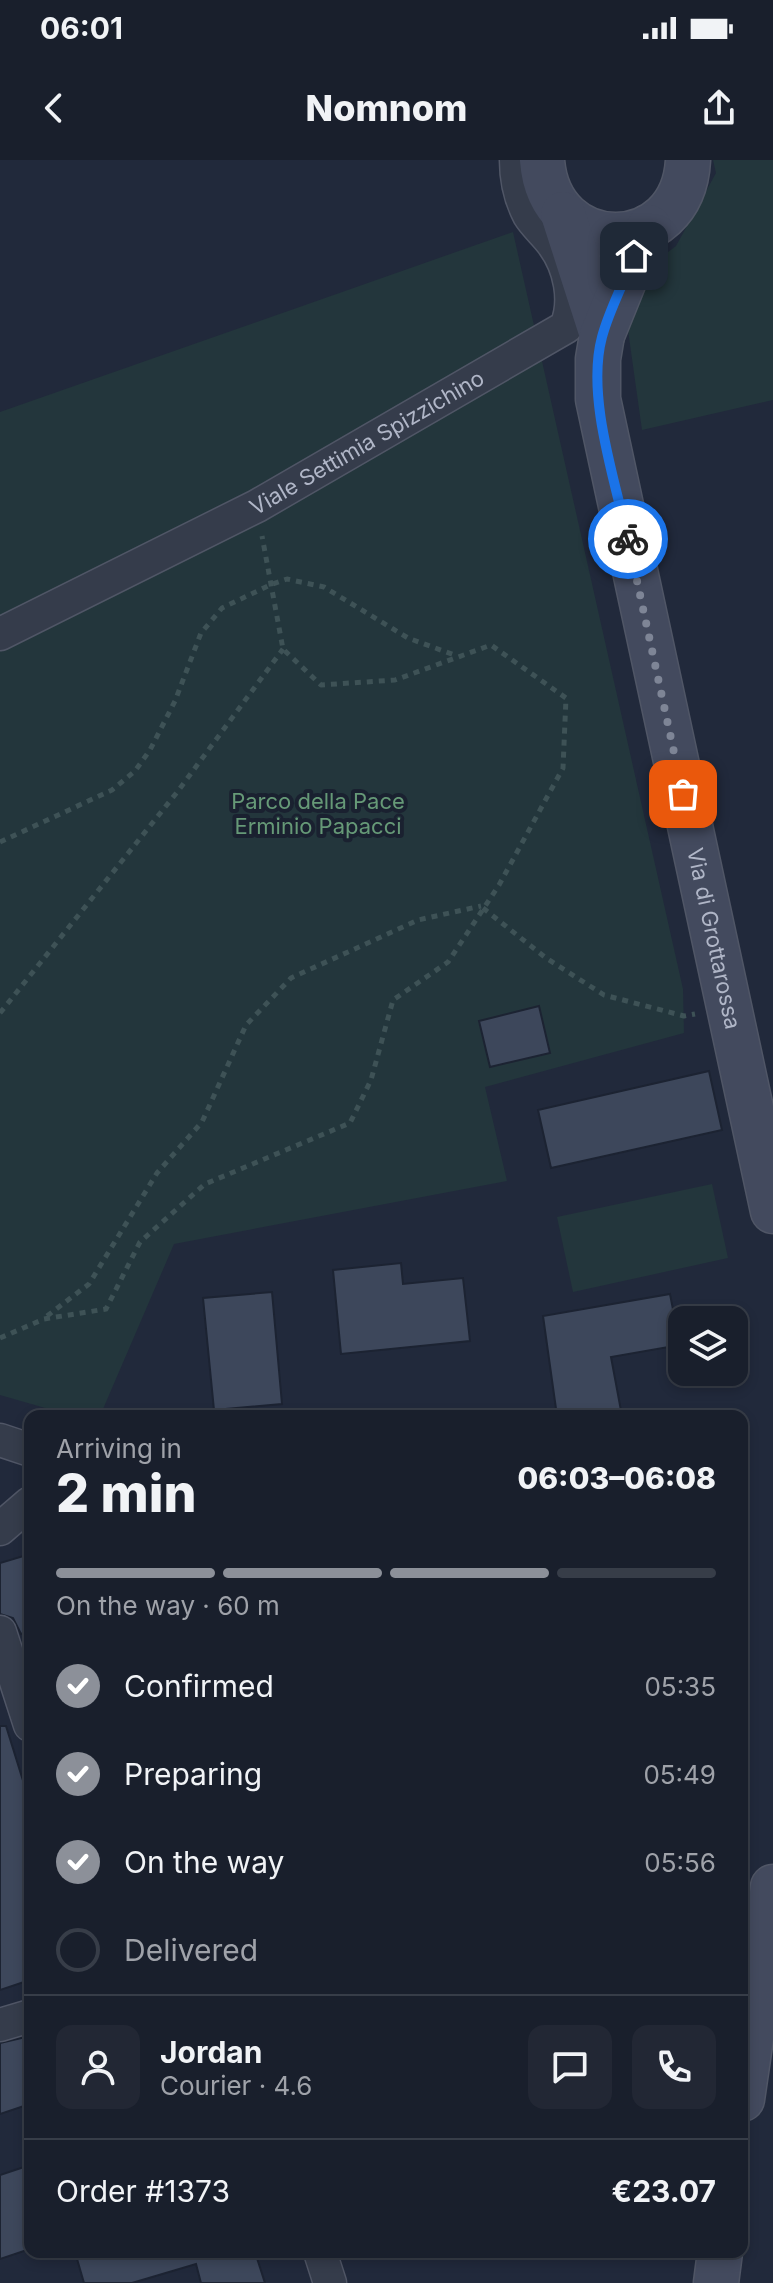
<!DOCTYPE html>
<html lang="en">
<head>
<meta charset="utf-8">
<style>
	:root { --surface:#191f2c; --page:#222734; --text:#f1f3f6; --muted:#9fa2a9; --line:#373d48; --accent:#8c9099 }
	body { margin:0; font-family:Inter,sans-serif; background:var(--page); color:var(--text); height:100vh; display:flex; flex-direction:column; font-size:30px; white-space:nowrap }
	* { box-sizing:border-box; margin:0 }
	p { font-size:26px; color:var(--muted) }
	.icon { flex:none; width:44px; height:44px; fill:none; stroke:currentColor; stroke-width:2; stroke-linecap:round; stroke-linejoin:round }
	.map { position:relative; flex:1; overflow:hidden }
	.panel { position:absolute; left:24px; top:1250px; width:724px; height:848px; display:flex; flex-direction:column; background:var(--surface); border-radius:16px; box-shadow:0 4px 12px #0003,0 0 0 2px var(--line) }
	.panel>* { flex:none }
	.buttons { position:absolute; left:668px; top:1146px; display:grid; gap:16px }
	.buttons a { display:grid; place-items:center; width:80px; height:80px; border-radius:16px; background:var(--surface); box-shadow:0 4px 12px #0003,0 0 0 2px var(--line); font-size:40px }
	.pin { position:absolute; display:grid; place-items:center; width:68px; height:68px; color:#fff; margin:-34px; border-radius:16px; box-shadow:0 4px 12px #0006 }
	.courier { position:absolute; display:grid; place-items:center; width:80px; height:80px; margin:-40px; border:6px solid #1a73e8; border-radius:50%; background:#fff; color:#222; box-shadow:0 2px 10px #0007 }
	.headline em { font-style:normal; font-weight:800 }
	.headline div { display:flex; flex-direction:column-reverse }
	.headline { display:flex; align-items:center; justify-content:space-between; height:136px; padding:0 32px }
	h1 { font-size:52px; font-weight:800; line-height:60px }
	.bar { display:grid; grid-template-columns:repeat(4,1fr); gap:12px 8px; align-content:center; height:96px; padding:0 32px }
	.bar i { height:10px; border-radius:6px; background:var(--line) }
	.bar .selected { background:var(--accent) }
	.bar p { grid-column:span 4 }
	.line { display:flex; align-items:center; gap:20px; padding:0 32px; border-top:2px solid var(--line) }
	.line div { flex:1 }
	.round { display:grid; place-items:center; flex:none; width:84px; height:84px; border-radius:16px; background:var(--page) }
	ol { padding:0 32px; list-style:none }
	li { display:flex; align-items:center; gap:24px; height:88px }
	li p { margin-inline-start:auto }
	li .icon { padding:8px; border-radius:50%; background:var(--accent); color:#fff; stroke-width:4 }
	li:last-child { color:var(--muted) }
	li i { width:44px; height:44px; border:4px solid var(--line); border-radius:50% }
	.status { display:flex; justify-content:space-between; align-items:center; height:56px; padding:0 40px; background:var(--surface); direction:ltr }
	.status svg { height:22px; fill:currentColor }
	header { display:flex; justify-content:space-between; align-items:center; height:104px; padding:0 32px; background:var(--surface); font-size:36px; font-weight:800 }
	.map>svg:first-child { display:block }
	.green { fill:#23363c }
	.building { fill:#3d475b; stroke:#1c2332; stroke-width:2 }
	.lines { fill:none; stroke-linecap:round; stroke-linejoin:round }
	.street-casing { stroke:#505666; stroke-width:35 }
	.secondary-casing { stroke:#505666; stroke-width:47 }
	.path { stroke:#3e5256; stroke-width:5; stroke-dasharray:6 6; stroke-linecap:butt }
	.street { stroke:#353c4b; stroke-width:32 }
	.secondary { stroke:#434a5e; stroke-width:44 }
	.done { stroke:#7e8596; stroke-width:8; stroke-dasharray:0 14.4 }
	.route { stroke:#1a73e8; stroke-width:10 }
	.labels { text-anchor:middle; stroke-width:8; stroke-linejoin:round; paint-order:stroke }
	.street-label { font-size:22px; fill:#b0b6c7; stroke:#1a2130 }
	.park-label { font-size:22px; fill:#697; stroke:#1a2130 }
</style>
</head>
<body>
<div class="status"><b>06:01</b><svg viewBox="0 0 49 12"><path d="M0 12V9h3v3zM5 12V6h3v6zM10 12V3h3v9zM15 12V0h3v12zM26 1h20v11H26zM47 4h2v5h-2z"/></svg></div>
<header><svg class="icon" aria-label="back" viewBox="0 0 24 24"><path d="M15 5l-7 7 7 7"/></svg>Nomnom<svg class="icon" aria-label="share" viewBox="0 0 24 24"><path d="M12 15V3M7 8l5-5 5 5M5 13v7h14v-7"/></svg></header>
<div class="map">
<svg width="773" height="2123" viewBox="0 0 773 2123">
	<rect width="100%" height="100%" fill="#21293b"/>
	<g class="green">
		<polygon points="713,0 773,0 773,240 642,270 627,163 639,114 676,86 716,13"/>
		<polygon points="513,72 683,829 684,873 485,927 507,1021 174,1084 100,1256 73,1256 0,1235 0,252"/>
		<polygon points="712,1024 728,1098 573,1132 557,1057"/>
	</g>
	<g class="building">
		<polygon points="539,846 550,893 490,907 479,861"/>
		<polygon points="709,911 722,970 551,1008 538,950"/>
		<polygon points="401,1103 403,1124 463,1118 470,1181 341,1194 333,1110"/>
		<polygon points="272,1132 282,1244 214,1250 203,1138"/>
		<polygon points="670,1134 680,1185 611,1197 622,1256 557,1256 543,1156"/>
		<polygon points="30,1394 30,1471 21,1474 13,1458 0,1454 0,1403"/>
		<polygon points="0,1566 6,1566 30,1643 30,1820 0,1830"/>
		<polygon points="30,1876 30,1944 0,1954 0,1883"/>
		<polygon points="30,2005 30,2089 0,2099 0,2015"/>
		<polygon points="75,2092 255,2092 265,2123 201,2123 196,2104 132,2123 84,2123"/>
	</g>
	<g class="lines">
		<defs>
			<g id="street">
				<path id="s1" d="M0,474L257,346L566,167C577,141 570,107 553,84C546,74 535,65 529,55C520,38 516,19 516,0"/>
				<polyline points="0,1280 30,1290"/>
				<polyline points="0,1369 30,1343"/>
				<polyline points="0,1472 30,1565"/>
				<polyline points="742,1746 766,1775"/>
				<polyline points="0,1865 30,1856"/>
				<polyline points="320,2092 330,2123"/>
			</g>
			<g id="secondary">
				<path d="M542,0C549,100 683,100 688,0"/>
				<polyline points="563,54 602,175"/>
				<path id="s2" d="M649,67L634,96L602,175L598,199V239L773,1051"/>
				<polyline points="742,1939 773,1727"/>
				<polyline points="716,2123 720,2092"/>
			</g>
		</defs>
		<use href="#street" class="street-casing"/>
		<use href="#secondary" class="secondary-casing"/>
		<g class="path">
			<polyline points="0,682 112,630 135,611 150,590 175,541 201,473 222,448 270,425 287,419 324,427 408,478 457,496"/>
			<polyline points="483,748 546,798 604,835 684,856 695,854"/>
			<polyline points="0,853 178,631 283,489"/>
			<polyline points="47,1156 89,1124 157,1013 202,962 246,865 291,818 418,760 481,746"/>
			<polyline points="0,1178 44,1159 106,1149 140,1082 205,1024 350,963 371,920 393,840 448,802 499,725 563,608 566,538 491,485 395,520 321,525 283,489 262,376"/>
		</g>
		<use href="#street" class="street"/>
		<use href="#secondary" class="secondary"/>
	</g>
	<g class="lines">
		<polyline class="done" points="628,379 683,634"/>
		<path class="route" d="M628,379C615,320 586,236 602,177C609,150 624,123 634,96"/>
	</g>
	<g class="labels">
		<g class="street-label">
			<text dy="8" stroke="none"><textPath href="#s1" startOffset="414">Viale Settimia Spizzichino</textPath></text>
			<text dy="8" stroke="none"><textPath href="#s2" startOffset="734">Via di Grottarossa</textPath></text>
		</g>
		<g class="park-label">
			<text x="318" y="649">Parco della Pace<tspan x="318" dy="25">Erminio Papacci</tspan></text>
		</g>
	</g>
</svg>
<div class="buttons">
<a><svg class="icon" aria-label="layers" viewBox="0 0 24 24"><path d="M12 4l9 5-9 5-9-5zM3 14l9 5 9-5"/></svg></a>
</div>
<div class="pin" style="left:683px;top:634px;background:#ea580c"><svg class="icon" aria-label="bag" viewBox="0 0 24 24"><path d="M5 8h14l-1 12H6zM9 8a3 3 0 0 1 6 0"/></svg></div>
<div class="pin" style="left:634px;top:96px;background:#1f2937"><svg class="icon" aria-label="home" viewBox="0 0 24 24"><path d="M3 11l9-7 9 7M6 9v11h12V9"/></svg></div>
<div class="courier" style="left:628px;top:379px"><svg class="icon" aria-label="bike" viewBox="0 0 24 24"><circle cx="6" cy="16" r="4"/><circle cx="18" cy="16" r="4"/><path d="M6 16l4-8h5l3 8M10 8l3 8H6M13 5h3"/></svg></div>
<section class="panel">
<div class="headline"><div><h1>2 min</h1><p>Arriving in</p></div><em>06:03–06:08</em></div>
<div class="bar"><i class="selected"></i><i class="selected"></i><i class="selected"></i><i></i><p>On the way · 60 m</p></div>
<ol>
<li><svg class="icon" aria-label="check" viewBox="0 0 24 24"><path d="M5 12l5 5 9-10"/></svg>Confirmed<p>05:35</p></li>
<li><svg class="icon" aria-label="check" viewBox="0 0 24 24"><path d="M5 12l5 5 9-10"/></svg>Preparing<p>05:49</p></li>
<li><svg class="icon" aria-label="check" viewBox="0 0 24 24"><path d="M5 12l5 5 9-10"/></svg>On the way<p>05:56</p></li>
<li><i></i>Delivered</li>
</ol>
<div class="line" style="height:144px"><a class="round"><svg class="icon" aria-label="person" viewBox="0 0 24 24"><circle cx="12" cy="8" r="4"/><path d="M4 21q1-7 8-7t8 7"/></svg></a><div><b>Jordan</b><p>Courier · 4.6</p></div><a class="round"><svg class="icon" aria-label="chat" viewBox="0 0 24 24"><path d="M4 5h16v11H9l-5 4z"/></svg></a><a class="round"><svg class="icon" aria-label="phone" viewBox="0 0 24 24"><path d="M5 4h4l2 5-3 2q2 4 5 5l2-3 5 2v4C11 20 4 13 5 4z"/></svg></a></div>
<div class="line" style="height:104px"><div>Order #1373</div><b>€23.07</b></div>
</section>
</div>
</body>
</html>
